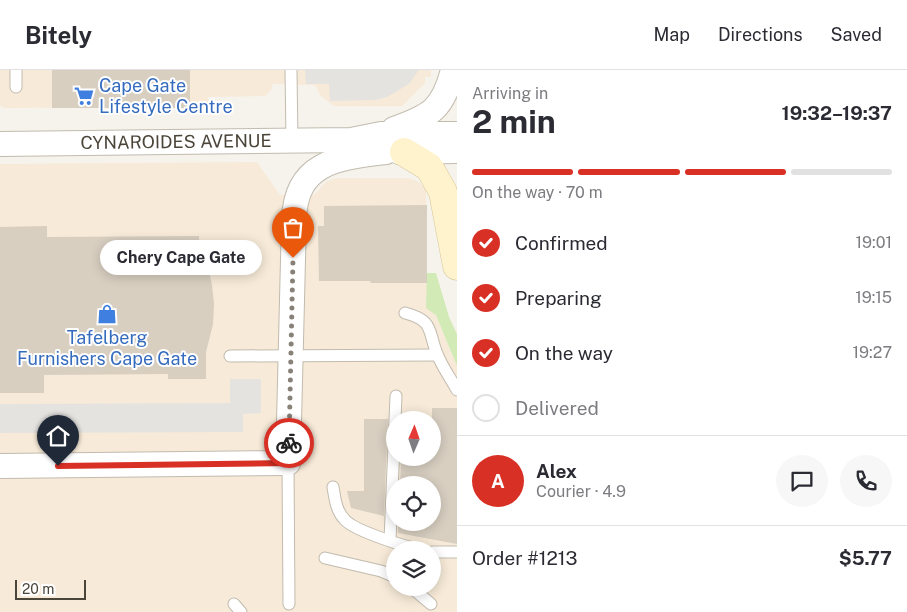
<!DOCTYPE html>
<html lang="en">
<head>
<meta charset="utf-8">
<style>
	:root { --surface:#fff; --page:#f7f7f7; --text:#2b2b33; --muted:#7c7c81; --line:#e1e1e2; --accent:#d93025 }
	body { margin:0; font-family:"Public Sans",sans-serif; background:var(--page); color:var(--text); height:100vh; display:flex; flex-direction:column; font-size:19px; white-space:nowrap }
	* { box-sizing:border-box; margin:0 }
	p { font-size:16px; color:var(--muted) }
	.icon { flex:none; width:28px; height:28px; fill:none; stroke:currentColor; stroke-width:2; stroke-linecap:round; stroke-linejoin:round }
	.map { position:relative; flex:1; overflow:hidden }
	.side { display:flex; flex-direction:column; background:var(--surface); width:450px }
	.side>* { flex:none }
	.needle { width:32px; rotate:2deg }
	.controls { position:absolute; left:386px; top:341px; display:grid; gap:10px }
	.controls a { display:grid; place-items:center; width:55px; height:55px; border-radius:50%; background:var(--surface); box-shadow:0 2px 12px #0003; font-size:25px }
	.scale { position:absolute; left:15px; bottom:12px; width:71px; box-sizing:border-box; padding-left:5px; border:2px solid #4b4439; border-top:0; font-size:14px; line-height:18px; white-space:nowrap; color:#4b4439; -webkit-text-stroke:4px #fff; paint-order:stroke }
	.pin { position:absolute; display:grid; place-items:center; width:42px; height:42px; color:#fff; margin:-51px -21px; border-radius:50% 50% 50% 0; rotate:-45deg; box-shadow:0 0 5px #0007 }
	.pin .icon { rotate:45deg }
	.courier { position:absolute; display:grid; place-items:center; width:50px; height:50px; margin:-25px; border:4px solid #d93025; border-radius:50%; background:#fff; color:#222; box-shadow:0 1px 6px #0007 }
	.bubble { position:absolute; height:35px; border-radius:18px; background:var(--surface); box-shadow:0 2px 12px #0003; font-size:16px; font-weight:700; line-height:35px; text-align:center }
	.summary em { font-style:normal; font-weight:700 }
	.summary div { display:flex; flex-direction:column-reverse }
	.summary { display:flex; align-items:center; justify-content:space-between; height:85px; padding:0 15px }
	h1 { font-size:32px; font-weight:700; line-height:38px }
	.bar { display:grid; grid-template-columns:repeat(4,1fr); gap:8px 5px; align-content:center; height:60px; padding:0 15px }
	.bar i { height:6px; border-radius:4px; background:var(--line) }
	.bar .selected { background:var(--accent) }
	.bar p { grid-column:span 4 }
	.line { display:flex; align-items:center; gap:12px; padding:0 15px; border-top:1px solid var(--line) }
	.line div { flex:1 }
	.round { display:grid; place-items:center; flex:none; width:52px; height:52px; border-radius:26px; background:var(--page) }
	ol { padding:0 15px; list-style:none }
	li { display:flex; align-items:center; gap:15px; height:55px }
	li p { margin-inline-start:auto }
	li .icon { padding:5px; border-radius:50%; background:var(--accent); color:#fff; stroke-width:4 }
	li:last-child { color:var(--muted) }
	li i { width:28px; height:28px; border:2px solid var(--line); border-radius:50% }
	header { display:flex; align-items:center; gap:30px; box-sizing:border-box; height:70px; padding:0 25px; background:var(--surface); border-bottom:1px solid var(--line) }
	header strong { font-size:24px }
	nav { display:flex; gap:28px; margin-inline-start:auto; font-size:18px }
	main { display:flex; flex:1; min-height:0 }
	.map>svg:first-child { display:block }
	.commercial { fill:#f7ead8; fill-rule:evenodd }
	.green { fill:#d2eab5 }
	.parking { fill:#e5e3e0 }
	.building { fill:#d8cfc1 }
	.lines { fill:none; stroke-linecap:round; stroke-linejoin:round }
	.service-casing { stroke:#c2bbae; stroke-width:13 }
	.minor-casing { stroke:#c2bbae; stroke-width:26 }
	.secondary-casing { stroke:#d6c79b; stroke-width:29 }
	.service { stroke:#fff; stroke-width:11 }
	.minor { stroke:#fff; stroke-width:24 }
	.secondary { stroke:#fff3cd; stroke-width:28 }
	.done { stroke:#878178; stroke-width:5; stroke-dasharray:0 9 }
	.route { stroke:#d93025; stroke-width:6 }
	.labels { text-anchor:middle; stroke-width:4; stroke-linejoin:round; paint-order:stroke }
	.shop-label { font-size:18px; fill:#366cbe; stroke:#fff; text-anchor:start }
	.street-label { font-size:18px; fill:#4b4439; stroke:#fff }
</style>
</head>
<body>
<header>
<strong>Bitely</strong>
<nav><a>Map</a><a>Directions</a><a>Saved</a></nav>
</header>
<main>
<div class="map">
<svg width="457" height="542" viewBox="0 0 457 542">
	<rect width="100%" height="100%" fill="#f6f3ec"/>
	<g class="commercial">
		<polygon points="0,0 431,0 431,7 425,7 425,13 402,36 334,36 321,26 315,15 273,14 271,20 265,26 208,27 208,37 134,38 133,37 3,38 0,35"/>
		<path d="M257,92L280,125H314L326,112L336,108H408L417,111L426,119L427,227L431,241L436,245L457,296V542H0V94ZM395,350H432V388H395ZM395,415H432V452H395ZM395,480H432V518H395Z"/>
	</g>
	<polygon class="green" points="427,203 436,203 449,247 457,264 457,296 436,245 426,238"/>
	<g class="parking">
		<polygon points="305,0 419,0 409,14 387,27 376,30 330,31 329,14 306,14"/>
		<polygon points="230,309 261,309 261,343 243,344 243,362 0,363 0,334 230,333"/>
	</g>
	<g class="building">
		<rect x="52" y="0" width="138" height="38"/>
		<polygon points="427,135 427,213 371,213 370,211 319,211 318,156 324,156 324,136"/>
		<polygon points="47,156 47,167 199,166 200,197 208,197 212,215 214,234 213,254 206,282 206,309 168,309 168,304 44,305 44,323 0,323 0,157"/>
		<polygon points="432,338 457,338 457,474 398,463 398,452 432,452 432,415 400,415 401,388 432,388"/>
		<polygon points="364,349 388,349 384,446 351,438 347,421 364,421"/>
	</g>
	<g class="lines">
		<defs>
			<g id="service">
				<polyline points="291,0 292,71"/>
				<polyline points="16,17 16,0"/>
				<path d="M405,243C436,251 427,262 438,286C443,298 451,309 457,320"/>
				<polyline points="230,286 437,285"/>
				<polyline points="288,393 289,534"/>
				<path d="M333,417C335,429 336,441 345,450C355,461 406,477 422,480"/>
				<polyline points="390,470 396,326"/>
				<polyline points="432,482 457,482"/>
				<polyline points="325,488 381,501 395,507"/>
				<polyline points="412,518 431,534"/>
				<polyline points="234,534 241,542"/>
			</g>
			<g id="minor">
				<path d="M394,59C431,46 443,39 453,0"/>
				<path id="s1" d="M0,74L351,70L381,64H457"/>
				<polyline points="399,82 457,81"/>
				<path d="M0,396L288,393L294,149C296,91 339,88 386,82"/>
			</g>
			<polyline id="secondary" points="404,82 429,97 443,122 457,196"/>
		</defs>
		<use href="#service" class="service-casing"/>
		<use href="#minor" class="minor-casing"/>
		<use href="#secondary" class="secondary-casing"/>
		<use href="#service" class="service"/>
		<use href="#minor" class="minor"/>
		<use href="#secondary" class="secondary"/>
	</g>
	<g class="lines">
		<polyline class="done" points="289,373 293,188"/>
		<polyline class="route" points="58,396 288,393 289,373"/>
	</g>
	<defs>
		<symbol id="supermarket-bare" viewBox="-9 -9 18 18"><path d="M-6-5.5h2.5l.6 2H6L4.5 2H-2.5L-4.4-4H-6ZM-1.5 3.2a1.3 1.3 0 1 0 .1 0ZM3 3.2a1.3 1.3 0 1 0 .1 0Z" fill="#3f7fe0" stroke="#fff" stroke-width="2.5" paint-order="stroke"/></symbol>
		<symbol id="shop-bare" viewBox="-9 -9 18 18"><path d="M-5-2.5h2.3a2.7 3.5 0 0 1 5.4 0H5L5.5 6h-11ZM-1.5-2.5h3a1.5 2.3 0 0 0-3 0Z" fill="#3f7fe0" stroke="#fff" stroke-width="2.5" paint-order="stroke"/></symbol>
	</defs>
	<g fill-rule="evenodd">
		<use href="#supermarket-bare" x="70" y="12" width="28" height="28"/>
		<use href="#shop-bare" x="93" y="230" width="28" height="28"/>
	</g>
	<g class="labels">
		<g class="shop-label">
			<text x="99" y="22">Cape Gate<tspan x="99" dy="21">Lifestyle Centre</tspan></text>
			<text x="107" y="274" text-anchor="middle">Tafelberg<tspan x="107" dy="21">Furnishers Cape Gate</tspan></text>
		</g>
		<g class="street-label">
			<text dy="6" stroke="none"><textPath href="#s1" startOffset="176">CYNAROIDES AVENUE</textPath></text>
		</g>
	</g>
</svg>
<div class="controls">
<a><svg class="needle" viewBox="-14 -14 28 28"><path d="M0-13l5 13h-10z" fill="#e53935"/><path d="M0 13l5-13h-10z" fill="#7c7c81"/></svg></a>
<a><svg class="icon" aria-label="locate" viewBox="0 0 24 24"><circle cx="12" cy="12" r="6"/><path d="M12 2v4M12 18v4M2 12h4M18 12h4"/></svg></a>
<a><svg class="icon" aria-label="layers" viewBox="0 0 24 24"><path d="M12 4l9 5-9 5-9-5zM3 14l9 5 9-5"/></svg></a>
</div>
<div class="scale">20 m</div>
<div class="pin" style="left:293px;top:188px;background:#ea580c"><svg class="icon" aria-label="bag" viewBox="0 0 24 24"><path d="M5 8h14l-1 12H6zM9 8a3 3 0 0 1 6 0"/></svg></div>
<div class="pin" style="left:58px;top:396px;background:#1f2937"><svg class="icon" aria-label="home" viewBox="0 0 24 24"><path d="M3 11l9-7 9 7M6 9v11h12V9"/></svg></div>
<div class="courier" style="left:289px;top:373px"><svg class="icon" aria-label="bike" viewBox="0 0 24 24"><circle cx="6" cy="16" r="4"/><circle cx="18" cy="16" r="4"/><path d="M6 16l4-8h5l3 8M10 8l3 8H6M13 5h3"/></svg></div>
<div class="bubble" style="left:100px;top:170px;width:162px">Chery Cape Gate</div>
</div>
<section class="side">
<div class="summary"><div><h1>2 min</h1><p>Arriving in</p></div><em>19:32–19:37</em></div>
<div class="bar"><i class="selected"></i><i class="selected"></i><i class="selected"></i><i></i><p>On the way · 70 m</p></div>
<ol>
<li><svg class="icon" aria-label="check" viewBox="0 0 24 24"><path d="M5 12l5 5 9-10"/></svg>Confirmed<p>19:01</p></li>
<li><svg class="icon" aria-label="check" viewBox="0 0 24 24"><path d="M5 12l5 5 9-10"/></svg>Preparing<p>19:15</p></li>
<li><svg class="icon" aria-label="check" viewBox="0 0 24 24"><path d="M5 12l5 5 9-10"/></svg>On the way<p>19:27</p></li>
<li><i></i>Delivered</li>
</ol>
<div class="line" style="height:90px"><b class="round" style="background:var(--accent);color:#fff">A</b><div><b>Alex</b><p>Courier · 4.9</p></div><a class="round"><svg class="icon" aria-label="chat" viewBox="0 0 24 24"><path d="M4 5h16v11H9l-5 4z"/></svg></a><a class="round"><svg class="icon" aria-label="phone" viewBox="0 0 24 24"><path d="M5 4h4l2 5-3 2q2 4 5 5l2-3 5 2v4C11 20 4 13 5 4z"/></svg></a></div>
<div class="line" style="height:65px"><div>Order #1213</div><b>$5.77</b></div>
</section>
</main>
</body>
</html>
